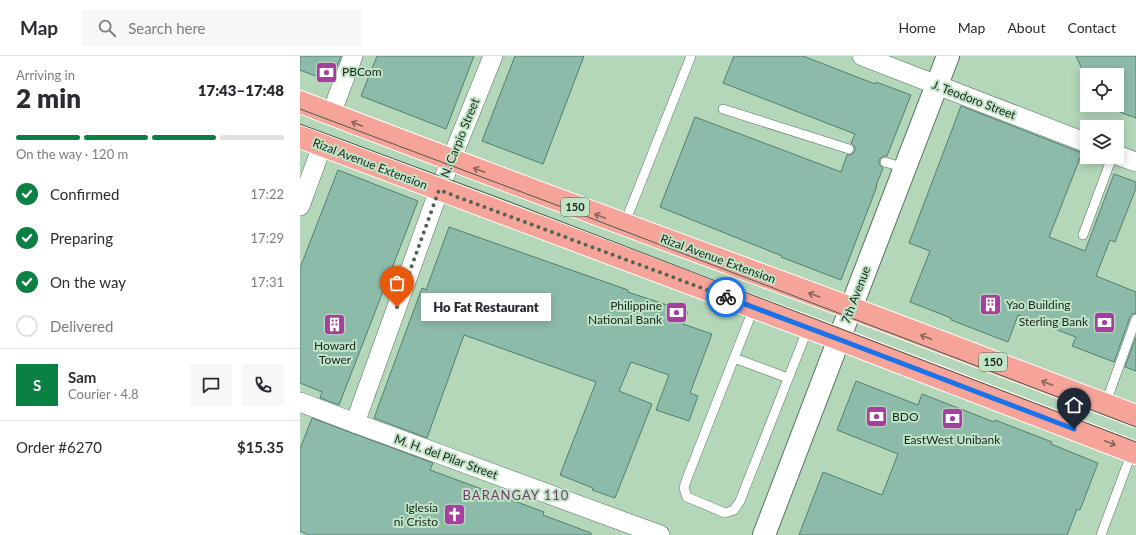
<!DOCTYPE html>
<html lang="en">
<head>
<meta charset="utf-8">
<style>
	:root { --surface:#fff; --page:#f7f7f7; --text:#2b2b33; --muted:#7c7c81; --line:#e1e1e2; --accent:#0b8043 }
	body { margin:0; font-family:Lato,sans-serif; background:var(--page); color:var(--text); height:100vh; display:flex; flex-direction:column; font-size:15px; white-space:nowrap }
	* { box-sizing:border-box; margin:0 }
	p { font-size:13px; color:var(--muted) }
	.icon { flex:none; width:22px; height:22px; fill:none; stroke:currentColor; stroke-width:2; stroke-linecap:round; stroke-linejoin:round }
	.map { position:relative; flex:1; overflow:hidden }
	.panel { display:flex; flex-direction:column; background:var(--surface); width:300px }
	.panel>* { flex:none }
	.tools { position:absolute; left:780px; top:12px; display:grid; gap:8px }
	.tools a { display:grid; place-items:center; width:44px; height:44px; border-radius:0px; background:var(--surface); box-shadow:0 2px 10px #0003; font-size:20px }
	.pin { position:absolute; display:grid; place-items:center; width:34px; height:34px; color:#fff; margin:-41px -17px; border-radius:50% 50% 50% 0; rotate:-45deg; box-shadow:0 0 4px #0007 }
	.pin .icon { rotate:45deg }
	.courier { position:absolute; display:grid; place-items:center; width:40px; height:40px; margin:-20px; border:3px solid #1a73e8; border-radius:50%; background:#fff; color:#222; box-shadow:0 1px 5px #0007 }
	.bubble { position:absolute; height:28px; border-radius:0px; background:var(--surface); box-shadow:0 2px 10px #0003; font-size:13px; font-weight:800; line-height:28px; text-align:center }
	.overview em { font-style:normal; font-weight:800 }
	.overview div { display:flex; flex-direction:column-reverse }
	.overview { display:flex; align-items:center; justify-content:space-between; height:68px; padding:0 16px }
	h1 { font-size:26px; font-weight:800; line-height:30px }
	.bar { display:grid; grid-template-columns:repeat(4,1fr); gap:6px 4px; align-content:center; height:48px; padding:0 16px }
	.bar i { height:5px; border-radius:3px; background:var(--line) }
	.bar .on { background:var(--accent) }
	.bar p { grid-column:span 4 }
	.line { display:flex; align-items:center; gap:10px; padding:0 16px; border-top:1px solid var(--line) }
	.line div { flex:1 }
	.round { display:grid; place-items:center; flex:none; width:42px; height:42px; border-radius:0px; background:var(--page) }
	ol { padding:0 16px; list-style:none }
	li { display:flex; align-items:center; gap:12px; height:44px }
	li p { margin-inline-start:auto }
	li .icon { padding:4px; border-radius:50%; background:var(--accent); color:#fff; stroke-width:4 }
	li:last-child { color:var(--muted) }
	li i { width:22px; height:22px; border:2px solid var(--line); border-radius:50% }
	header { display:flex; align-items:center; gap:24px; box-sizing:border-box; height:56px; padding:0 20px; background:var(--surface); border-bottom:1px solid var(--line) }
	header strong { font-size:19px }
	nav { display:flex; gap:22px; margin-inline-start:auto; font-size:14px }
	.search { width:280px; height:36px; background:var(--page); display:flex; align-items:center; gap:10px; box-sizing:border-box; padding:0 14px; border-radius:0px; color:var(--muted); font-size:15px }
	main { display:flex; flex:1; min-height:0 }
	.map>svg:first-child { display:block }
	.building { fill:#8dbbaa; stroke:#527f6f }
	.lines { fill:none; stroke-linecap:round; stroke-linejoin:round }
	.lane-casing { stroke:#537459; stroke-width:10 }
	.street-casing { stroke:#537459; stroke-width:20 }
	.secondary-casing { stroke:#537459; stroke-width:24 }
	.primary-casing { stroke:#fff; stroke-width:24 }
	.lane { stroke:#fff; stroke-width:9 }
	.street { stroke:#fff; stroke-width:19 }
	.secondary { stroke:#fff; stroke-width:22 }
	.primary { stroke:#f6a49a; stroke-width:22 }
	.tram { stroke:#485d4c; stroke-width:1 }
	.oneway { stroke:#87655a }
	.done { stroke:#4f6453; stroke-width:4; stroke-dasharray:0 7.2 }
	.route { stroke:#1a73e8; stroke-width:5 }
	.labels { text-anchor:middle; stroke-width:4; stroke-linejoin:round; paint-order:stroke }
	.shield { fill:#c1e4c6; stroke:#4b5f4e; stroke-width:1 }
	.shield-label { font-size:11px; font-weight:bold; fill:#18261b }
	.poi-label { font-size:12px; fill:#18261b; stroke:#c1e4c6; text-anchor:start }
	.street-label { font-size:12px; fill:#18261b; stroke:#c1e4c6 }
	.neighbourhood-label { font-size:13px; letter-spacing:1px; fill:#713d6d; stroke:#c1e4c6 }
</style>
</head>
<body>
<header>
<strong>Map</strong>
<div class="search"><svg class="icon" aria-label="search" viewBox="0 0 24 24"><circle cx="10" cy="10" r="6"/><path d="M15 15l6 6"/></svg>Search here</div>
<nav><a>Home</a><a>Map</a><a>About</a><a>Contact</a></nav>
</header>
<main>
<section class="panel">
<div class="overview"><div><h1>2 min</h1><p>Arriving in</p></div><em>17:43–17:48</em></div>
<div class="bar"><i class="on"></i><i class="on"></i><i class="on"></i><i></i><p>On the way · 120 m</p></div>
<ol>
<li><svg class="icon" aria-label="check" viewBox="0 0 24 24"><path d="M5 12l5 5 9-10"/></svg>Confirmed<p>17:22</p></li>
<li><svg class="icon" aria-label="check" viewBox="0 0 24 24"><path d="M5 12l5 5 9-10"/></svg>Preparing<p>17:29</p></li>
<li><svg class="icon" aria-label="check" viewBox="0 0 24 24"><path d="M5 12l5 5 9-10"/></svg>On the way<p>17:31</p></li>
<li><i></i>Delivered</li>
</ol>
<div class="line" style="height:72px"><b class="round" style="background:var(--accent);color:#fff">S</b><div><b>Sam</b><p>Courier · 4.8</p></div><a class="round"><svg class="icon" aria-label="chat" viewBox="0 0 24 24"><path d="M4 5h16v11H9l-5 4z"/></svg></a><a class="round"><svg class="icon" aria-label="phone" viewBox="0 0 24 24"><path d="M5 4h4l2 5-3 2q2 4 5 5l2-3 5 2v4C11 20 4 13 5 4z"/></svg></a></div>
<div class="line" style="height:52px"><div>Order #6270</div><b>$15.35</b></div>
</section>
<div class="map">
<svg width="836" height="479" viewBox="0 0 836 479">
	<rect width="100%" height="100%" fill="#b4d7ba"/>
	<g class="building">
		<polygon points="0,0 41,0 31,26 0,14"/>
		<polygon points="77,0 174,0 146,73 61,40"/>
		<polygon points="215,0 284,0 243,108 182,85"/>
		<polygon points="434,0 503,0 575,28 576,26 611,39 587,100 583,100 579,104 579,108 583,112 576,130 577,130 541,224 481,201 482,200 360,151 395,61 541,116 547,99 551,99 555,95 555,91 551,87 555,78 423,27"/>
		<polygon points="776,0 836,0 836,62 822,57 809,49 817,49 817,19 787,19 787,24"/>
		<polygon points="661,50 782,97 749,181 785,195 814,118 836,126 836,132 815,186 810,184 796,220 836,236 836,257 832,258 830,261 814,306 772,290 776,281 718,259 708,286 651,264 651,262 610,246 630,195 609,187"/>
		<polygon points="38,114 118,145 39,349 20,342 22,336 0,327 0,212"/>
		<polygon points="149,171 328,234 328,236 388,256 383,268 412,278 390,337 398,340 389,365 356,354 369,319 331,306 319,335 352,348 315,442 292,434 293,432 260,419 296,326 164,279 127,382 74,362 122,232 126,234"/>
		<polygon points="836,281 836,315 825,311"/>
		<polygon points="556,325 618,349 622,338 694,366 695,364 752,386 751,388 798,407 780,454 777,453 767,479 499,479 523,416 582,439 598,398 537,374"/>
		<polygon points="12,362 133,407 130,414 244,456 243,459 291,477 291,479 9,479 0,475 0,393"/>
	</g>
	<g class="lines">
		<defs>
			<g id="lane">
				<polyline points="423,53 549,93"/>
				<polyline points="585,106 605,112"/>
				<polyline points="324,169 391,0"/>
				<polyline points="783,179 812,101"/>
				<polyline points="454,251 386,425 384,432 387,441 425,457 434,454 440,445 508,272"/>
				<polyline points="434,302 488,322"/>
				<polyline points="805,349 836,263"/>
				<polyline points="801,479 832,396"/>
			</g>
			<g id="street">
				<polyline points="562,0 787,87"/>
				<polyline points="31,58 53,0"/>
				<polyline points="817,99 836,106"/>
				<polyline points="0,150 22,90"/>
				<polyline points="0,346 55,367 360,479"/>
				<polyline points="55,367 139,134 193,0"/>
			</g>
			<polyline id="secondary" points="464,479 539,283 648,0"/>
			<g id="primary">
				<path d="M0,46C183,117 367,184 551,252C646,288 741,324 836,360"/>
				<polyline points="0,81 539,283 836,397"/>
			</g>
		</defs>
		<use href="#lane" class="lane-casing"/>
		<use href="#street" class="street-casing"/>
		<use href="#secondary" class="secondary-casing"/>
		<use href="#primary" class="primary-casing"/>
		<use href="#lane" class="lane"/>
		<use href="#street" class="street"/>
		<use href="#secondary" class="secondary"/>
		<use href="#primary" class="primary"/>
		<g class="tram">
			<polyline points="0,53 259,150 836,371"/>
			<polyline points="0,68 210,146 836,386"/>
		</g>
	</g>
	<defs><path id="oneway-shaft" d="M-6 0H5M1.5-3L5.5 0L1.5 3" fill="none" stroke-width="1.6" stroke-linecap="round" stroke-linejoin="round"/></defs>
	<g class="oneway">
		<use href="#oneway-shaft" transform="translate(57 68) rotate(-159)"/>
		<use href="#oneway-shaft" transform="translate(179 114) rotate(-159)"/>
		<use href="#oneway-shaft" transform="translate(300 160) rotate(-159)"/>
		<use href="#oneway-shaft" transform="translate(514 239) rotate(-160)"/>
		<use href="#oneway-shaft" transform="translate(626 281) rotate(-159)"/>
		<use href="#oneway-shaft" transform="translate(747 327) rotate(-159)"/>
		<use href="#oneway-shaft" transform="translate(810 387) rotate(21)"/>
	</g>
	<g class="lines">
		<polyline class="done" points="97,251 139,134 426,241"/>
		<polyline class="route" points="426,241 538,283 774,373"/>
	</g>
	<defs>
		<symbol id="bank-square" viewBox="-11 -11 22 22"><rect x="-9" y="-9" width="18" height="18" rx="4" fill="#a73fa1" stroke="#c1e4c6"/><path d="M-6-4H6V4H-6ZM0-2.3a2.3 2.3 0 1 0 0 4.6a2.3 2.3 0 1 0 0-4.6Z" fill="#fff"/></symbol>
		<symbol id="building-square" viewBox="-11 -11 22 22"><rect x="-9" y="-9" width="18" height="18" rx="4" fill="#a73fa1" stroke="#c1e4c6"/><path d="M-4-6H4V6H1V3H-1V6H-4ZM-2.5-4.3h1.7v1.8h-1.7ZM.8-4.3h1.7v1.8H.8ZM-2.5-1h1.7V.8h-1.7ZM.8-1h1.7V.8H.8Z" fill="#fff"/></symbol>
		<symbol id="church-square" viewBox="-11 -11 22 22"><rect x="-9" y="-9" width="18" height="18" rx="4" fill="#a73fa1" stroke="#c1e4c6"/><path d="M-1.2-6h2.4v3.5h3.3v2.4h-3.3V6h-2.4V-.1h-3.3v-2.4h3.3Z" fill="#fff"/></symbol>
	</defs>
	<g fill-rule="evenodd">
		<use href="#bank-square" x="14" y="4" width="25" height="25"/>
		<use href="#building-square" x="678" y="236" width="25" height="25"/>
		<use href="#bank-square" x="364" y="244" width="25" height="25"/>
		<use href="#bank-square" x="792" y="254" width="25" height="25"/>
		<use href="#building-square" x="22" y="256" width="25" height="25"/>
		<use href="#bank-square" x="564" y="348" width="25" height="25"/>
		<use href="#bank-square" x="640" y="350" width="25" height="25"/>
		<use href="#church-square" x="142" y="446" width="25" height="25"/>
	</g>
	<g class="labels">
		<g class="shield">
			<rect x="261" y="142" width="28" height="18" rx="3"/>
			<rect x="679" y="297" width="28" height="18" rx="3"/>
		</g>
		<g class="shield-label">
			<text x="275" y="155">150</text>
			<text x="693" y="310">150</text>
		</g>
		<g class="poi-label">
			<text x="42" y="20">PBCom</text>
			<text x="706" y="253">Yao Building</text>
			<text x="362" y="254" text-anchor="end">Philippine<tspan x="362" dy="14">National Bank</tspan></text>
			<text x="788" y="270" text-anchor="end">Sterling Bank</text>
			<text x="35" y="294" text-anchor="middle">Howard<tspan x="35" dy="14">Tower</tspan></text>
			<text x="592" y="365">BDO</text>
			<text x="652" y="388" text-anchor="middle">EastWest Unibank</text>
			<text x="138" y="456" text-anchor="end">Iglesia<tspan x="138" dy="14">ni Cristo</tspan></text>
		</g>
		<g class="street-label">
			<text transform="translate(674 44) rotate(21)" y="4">J. Teodoro Street</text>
			<text transform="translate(160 82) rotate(-68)" y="4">N. Carpio Street</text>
			<text transform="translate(70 108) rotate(21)" y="4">Rizal Avenue Extension</text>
			<text transform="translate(418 203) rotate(20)" y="4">Rizal Avenue Extension</text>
			<text transform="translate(556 239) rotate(-69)" y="4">7th Avenue</text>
			<text transform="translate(146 401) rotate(20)" y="4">M. H. del Pilar Street</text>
		</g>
		<g class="neighbourhood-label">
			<text x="216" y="444">BARANGAY 110</text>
		</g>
	</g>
</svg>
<div class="tools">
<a><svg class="icon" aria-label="locate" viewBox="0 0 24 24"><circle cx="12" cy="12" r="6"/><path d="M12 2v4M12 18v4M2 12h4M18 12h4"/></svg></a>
<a><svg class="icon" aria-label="layers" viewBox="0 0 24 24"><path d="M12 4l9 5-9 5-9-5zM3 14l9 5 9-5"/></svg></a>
</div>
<div class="pin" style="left:97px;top:251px;background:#ea580c"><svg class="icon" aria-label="bag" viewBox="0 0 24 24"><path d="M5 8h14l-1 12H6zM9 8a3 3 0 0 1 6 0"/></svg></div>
<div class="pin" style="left:774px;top:373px;background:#1f2937"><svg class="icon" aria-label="home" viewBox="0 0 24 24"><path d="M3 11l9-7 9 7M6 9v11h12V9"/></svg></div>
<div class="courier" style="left:426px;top:241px"><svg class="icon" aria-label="bike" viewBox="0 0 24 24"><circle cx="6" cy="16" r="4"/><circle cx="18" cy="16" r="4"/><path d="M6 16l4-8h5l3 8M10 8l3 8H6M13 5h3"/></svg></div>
<div class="bubble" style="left:121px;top:237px;width:130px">Ho Fat Restaurant</div>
</div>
</main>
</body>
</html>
